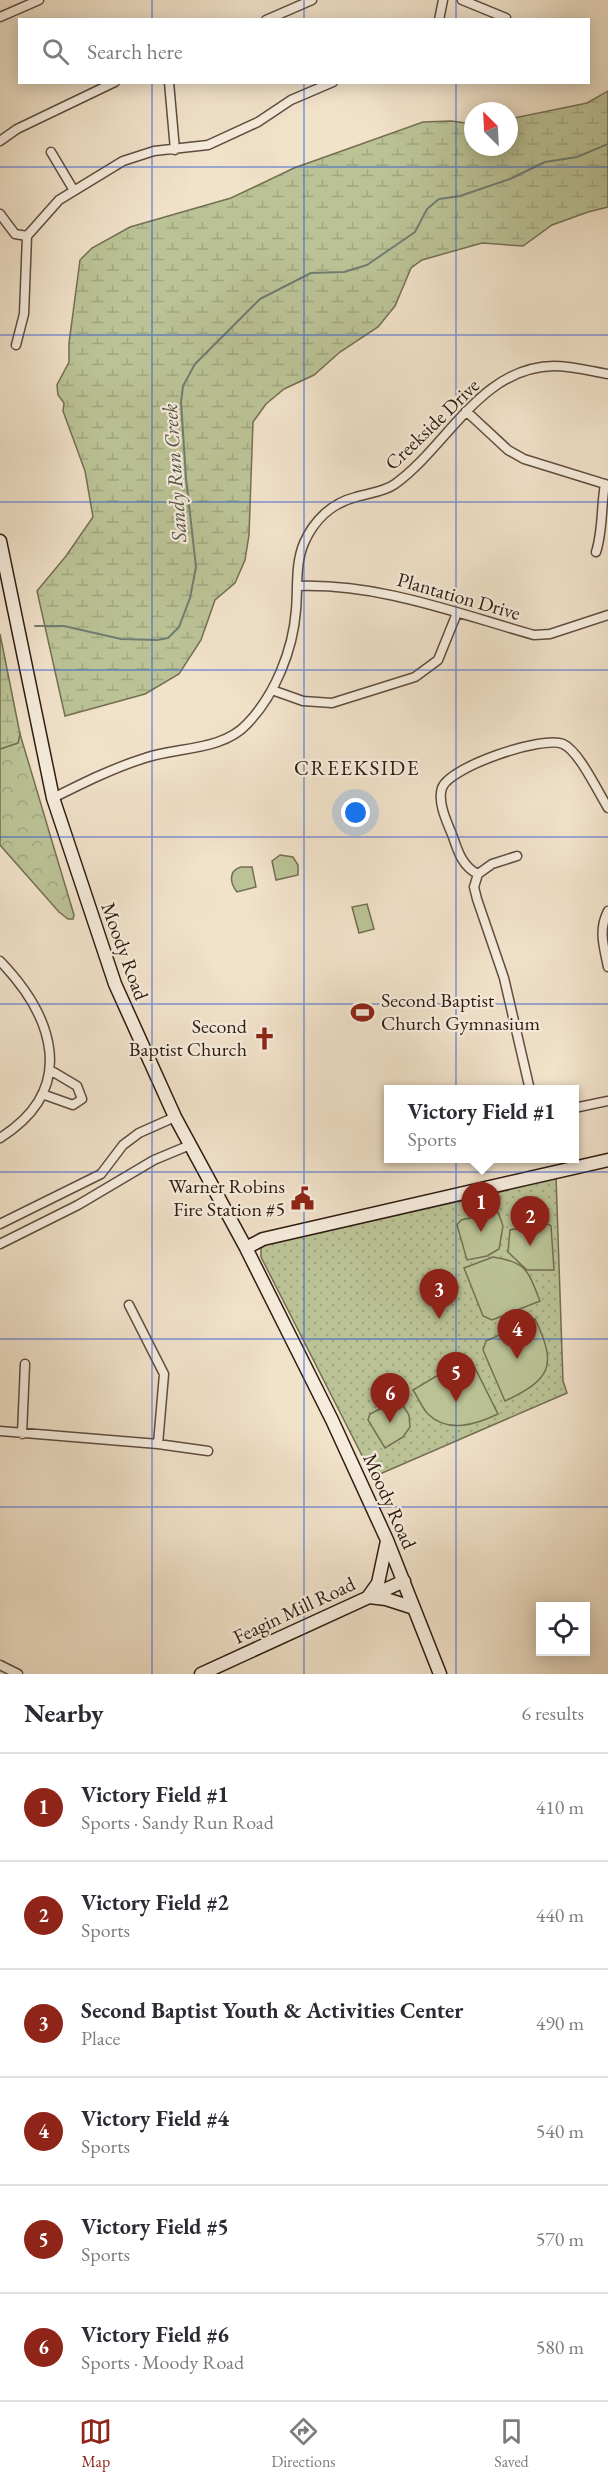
<!DOCTYPE html>
<meta charset="utf-8">
<style>
:root{--surface:#fff;--page:#f7f7f7;--text:#2b2b33;--muted:#7c7c81;--line:#e1e1e2;--accent:#8f2418}
body{margin:0;font-family:"EB Garamond",serif;background:var(--page);color:var(--text)}
.controls{position:absolute;right:18px;bottom:18px;display:grid;overflow:hidden;border-radius:0px;box-shadow:0 3px 15px #0003}
.controls button{width:54px;height:54px;display:grid;place-items:center;padding:0;border:0;border-bottom:2px solid var(--line);background:var(--surface);color:var(--text);font:30px sans-serif}
.compass{position:absolute;left:464px;top:102px;width:54px;height:54px;border-radius:50%;background:var(--surface);box-shadow:0 3px 15px #0003;rotate:336deg}
.you{position:absolute;left:356px;top:813px;width:21px;height:21px;margin:-15px;border:4px solid #fff;border-radius:50%;background:#1a73e8;box-shadow:0 0 0 9px #1a73e833}
.badge{display:grid;place-items:center;width:39px;height:39px;border-radius:50%;background:var(--accent);color:#fff;font-size:20px;font-weight:700}
.pin{position:absolute;translate:-50% -50px;filter:drop-shadow(0 2px 3px #0008)}
.pin::after{content:'';position:absolute;top:32px;width:21px;height:18px;background:inherit;clip-path:polygon(0 0,100% 0,50% 100%)}
.popup{position:absolute;left:384px;top:1085px;width:195px;height:78px;box-sizing:border-box;display:grid;place-content:center;border-radius:0px;background:var(--surface);filter:drop-shadow(0 2px 4px #0005);font-size:20px;white-space:nowrap;color:var(--muted)}
.popup b{font-size:22px;color:var(--text)}
.popup::after{content:'';position:absolute;left:50%;top:100%;margin-left:-12px;border:12px solid transparent;border-top-color:var(--surface)}
.list{margin:0;padding:0;list-style:none}
h2{display:flex;justify-content:space-between;align-items:center;height:78px;margin:0;padding:0 24px;font-size:26px}
h2 small{font-size:20px;font-weight:400;color:var(--muted)}
.list li{display:grid;grid-template-columns:39px 1fr auto;gap:18px;align-items:center;box-sizing:border-box;height:108px;padding:0 24px;border-top:2px solid var(--line)}
.list b{display:block;font-size:22px;white-space:nowrap}
.list p{margin:0;font-size:20px;white-space:nowrap;color:var(--muted)}
.list em{font-size:20px;font-style:normal;color:var(--muted)}
.icon{flex:none;width:33px;height:33px;fill:none;stroke:currentColor;stroke-width:2;stroke-linecap:round;stroke-linejoin:round}
.map{position:relative;flex:none;width:608px;height:1674px;overflow:hidden}
.search{position:absolute;background:var(--surface);box-shadow:0 3px 15px #0003;left:18px;right:18px;top:18px;height:66px;display:flex;align-items:center;gap:15px;box-sizing:border-box;padding:0 21px;border-radius:0px;color:var(--muted);font-size:22px}
.sheet{height:726px;background:var(--surface)}
nav{display:flex;justify-content:space-around;align-items:center;box-sizing:border-box;height:84px;border-top:2px solid var(--line);background:var(--surface);font-size:16px;color:var(--muted)}
nav a{display:grid;justify-items:center;gap:3px}
nav .on{color:var(--accent)}
.map>svg:first-child{display:block}
</style>
<div class="map">
<svg width="608" height="1674" viewBox="0 0 608 1674">
<defs>
<pattern id="grass-dots" width="8" height="8" patternUnits="userSpaceOnUse" patternTransform="scale(1.5)"><rect width="8" height="8" fill="#bbc396"/><path d="M2 2h.1M6 6h.1" fill="none" stroke="#a1a780" stroke-width="1.8" stroke-linecap="round"/></pattern>
<pattern id="forest-crowns" width="20" height="18" patternUnits="userSpaceOnUse" patternTransform="scale(1.5)"><rect width="20" height="18" fill="#bbc396"/><path d="M2 6a3 3 0 1 1 6 0M12 15a3 3 0 1 1 6 0" fill="none" stroke="#a1a780"/></pattern>
<pattern id="wetland-marsh" width="20" height="14" patternUnits="userSpaceOnUse" patternTransform="scale(1.5)"><rect width="20" height="14" fill="#bbc396"/><path d="M1 5h8M5 5V1M11 12h8M15 12V8" fill="none" stroke="#a1a780"/></pattern>
</defs>
<rect width="100%" height="100%" fill="#f1e2ca"/>
<filter id="stains"><feTurbulence type="fractalNoise" baseFrequency=".00333" numOctaves="4"/><feColorMatrix values="0 0 0 0 .2 0 0 0 0 .09 0 0 0 0 .02 0 0 0 .5 -.17"/></filter>
<radialGradient id="worn" r=".72"><stop offset=".6" stop-color="#630" stop-opacity="0"/><stop offset="1" stop-color="#630" stop-opacity=".3"/></radialGradient>
<path fill="url(#grass-dots)" stroke="#746f53" stroke-width="1.5" d="M556,1177L563,1381L567,1393L373,1477L261,1257V1247L267,1242Z"/>
<path fill="url(#forest-crowns)" stroke="#746f53" stroke-width="1.5" d="M20,734L74,915L73,919H68L59,912L0,845V749L18,743Z"/>
<path fill="url(#wetland-marsh)" stroke="#746f53" stroke-width="1.5" d="M608,91V207L588,212L552,225L523,246L482,243L422,260L411,268L395,306L378,327L340,352L314,375L284,389L266,404L253,422L249,535L245,560L235,583L215,600L201,640L179,674L145,694L65,716L37,591L66,556L93,517L85,471L63,411L64,403L58,395L57,385L69,362V343L80,260L92,248L130,227L231,198L294,168L423,122L451,121L473,124V147H509V119L587,103Z
M0,634L20,734L18,743L0,749Z"/>
<path fill="#bbc396" stroke="#746f53" stroke-width="1.5" d="M280,855L293,857L298,865V875L276,880L272,861Z
M241,867H252L256,887L237,892C230,883 228,871 241,867Z
M367,904L374,929L359,933L352,907Z
M498,1212L503,1226L499,1249L487,1256L467,1260L457,1225L461,1220Z
M546,1223L551,1226L554,1270H527L508,1252L510,1230Z
M493,1257C527,1262 528,1271 540,1301L492,1320L483,1316L464,1268Z
M535,1319C557,1365 552,1379 505,1401L483,1350L486,1341Z
M465,1359L472,1362L498,1414C477,1424 448,1434 428,1414C422,1408 418,1397 413,1390Z
M399,1399L409,1415L410,1427L403,1437L385,1448L368,1420L370,1414Z"/>
<g fill="none" stroke-linecap="round" stroke-linejoin="round">
<path stroke="#6f7d72" stroke-width="2" d="M35,626H64L121,639L157,640L168,638L179,627L190,598L196,567L186,478L181,402L183,386L195,364L260,299L311,273L344,272L367,265L415,232L427,209L439,199L460,196L510,179L545,162L577,157L608,144"/>
<defs>
<path id="street" d="M462,0L506,18
M0,17L39,0
M266,20L312,0
M439,20L443,0
M169,82L175,150
M0,141L17,129L115,82
M51,152L73,189
M0,214L15,234L27,236
M16,345L24,314L27,236L59,200L123,161L154,151L208,145L258,122L291,100L333,82
M466,411L508,450L524,459L608,485
M596,552C603,531 601,506 605,484
M297,586C379,583 456,613 534,635L550,634L608,615
M272,690L303,701L332,703L415,677L438,660L457,613
M53,798C83,783 113,768 145,758C177,747 222,751 247,724C275,695 293,650 296,610C298,588 295,564 304,543C314,520 332,503 356,497C369,493 384,492 395,484C448,446 480,367 554,366C572,366 590,371 608,374
M478,874C463,867 458,852 453,837C448,824 437,803 442,788C449,767 543,735 563,744C579,751 598,792 608,808
M478,874L474,887L477,899L504,978L530,1090
M478,874L492,864L517,856
M608,911C598,930 604,947 608,967
M0,961C54,1017 78,1089 0,1138
M42,1094L73,1105L82,1099L77,1086L50,1070
M574,1108L608,1101
M0,1224L101,1174L123,1145L139,1133L175,1117
M0,1244L78,1205L154,1160L190,1145
M129,1305L164,1374L158,1444
M0,1431L158,1444L208,1451
M22,1434L25,1364
M0,1665L18,1674"/>
<path id="secondary" d="M0,541L53,798L115,984L175,1117L246,1248L332,1420L387,1540L440,1674
M246,1248L263,1239L608,1160
M368,1597L378,1583L387,1541
M369,1597L386,1599L414,1608
M201,1674L404,1581"/>
</defs>
<use href="#street" stroke="#5f4d3e" stroke-width="11"/>
<use href="#secondary" stroke="#2e1b10" stroke-width="15"/>
<use href="#street" stroke="#f6ecdd" stroke-width="8"/>
<use href="#secondary" stroke="#f6ecdd" stroke-width="12"/>
</g>
<path fill="none" stroke="#1d4ed8" stroke-width="1.5" stroke-opacity="0.55" d="M152,0V20M304,0V20M456,0V20M152,82V1674M304,82V1674M456,82V1674M0,167H608M0,335H608M0,502H608M0,670H608M0,837H608M0,1004H608M0,1172H608M0,1339H608M0,1507H608"/>
<defs>
<symbol id="stadium-bare" viewBox="-9 -9 18 18"><path d="M0-5a6.5 5 0 1 0 0 10a6.5 5 0 1 0 0-10ZM-3.5-1.8h7v3.6h-7Z" fill="#8f2418" stroke="#f6ecdd" stroke-width="2.5" paint-order="stroke"/></symbol>
<symbol id="church-bare" viewBox="-9 -9 18 18"><path d="M-1.2-6h2.4v3.5h3.3v2.4h-3.3V6h-2.4V-.1h-3.3v-2.4h3.3Z" fill="#8f2418" stroke="#f6ecdd" stroke-width="2.5" paint-order="stroke"/></symbol>
<symbol id="civic-bare" viewBox="-9 -9 18 18"><path d="M-.6-6.5H3V-4.5H.6V-3L4-1V1h2V6H-6V1h2V-1L-.6-3ZM-1.2 2.5V6h2.4V2.5Z" fill="#8f2418" stroke="#f6ecdd" stroke-width="2.5" paint-order="stroke"/></symbol>
</defs>
<g fill-rule="evenodd">
<use href="#stadium-bare" x="346" y="996" width="33" height="33"/>
<use href="#church-bare" x="248" y="1022" width="33" height="33"/>
<use href="#civic-bare" x="286" y="1182" width="33" height="33"/>
</g>
<g text-anchor="middle" dominant-baseline="central" stroke-width="4.5" stroke-linejoin="round" paint-order="stroke">
<g font-size="20" fill="#2e1b10" stroke="#f6ecdd">
<text transform="translate(432 424) rotate(-44)">Creekside Drive</text>
<text transform="translate(459 596) rotate(16)">Plantation Drive</text>
<text transform="translate(125 951) rotate(70)">Moody Road</text>
<text transform="translate(390 1501) rotate(66)">Moody Road</text>
<text transform="translate(294 1610) rotate(-25)">Feagin Mill Road</text>
</g>
<g font-size="20" fill="#2e1b10" stroke="#f6ecdd" text-anchor="end">
<text x="381" y="1000" text-anchor="start">Second Baptist<tspan x="381" dy="23">Church Gymnasium</tspan></text>
<text x="247" y="1026">Second<tspan x="247" dy="23">Baptist Church</tspan></text>
<text x="285" y="1186">Warner Robins<tspan x="285" dy="23">Fire Station #5</tspan></text>
</g>
<g font-size="21" font-style="italic" fill="#545449" stroke="#f6ecdd">
<text transform="translate(174 473) rotate(-94)">Sandy Run Creek</text>
</g>
<g font-size="21" letter-spacing="1.5" fill="#2e1b10" stroke="#f6ecdd">
<text x="357" y="767">CREEKSIDE</text>
</g>
</g>
<rect width="100%" height="100%" filter="url(#stains)"/>
<rect width="100%" height="100%" fill="url(#worn)"/>
</svg>
<div class="controls">
<button><svg class="icon" aria-label="locate" viewBox="0 0 24 24"><circle cx="12" cy="12" r="6"/><path d="M12 2v4M12 18v4M2 12h4M18 12h4"/></svg></button>
</div>
<svg class="compass" viewBox="-18 -18 36 36"><path d="M0-13l5 13h-10z" fill="#e53935"/><path d="M0 13l5-13h-10z" fill="#7c7c81"/></svg>
<div class="you"></div>
<div class="pin badge" style="left:481px;top:1232px">1</div>
<div class="popup"><b>Victory Field #1</b>Sports</div>
<div class="pin badge" style="left:530px;top:1246px">2</div>
<div class="pin badge" style="left:439px;top:1319px">3</div>
<div class="pin badge" style="left:517px;top:1359px">4</div>
<div class="pin badge" style="left:456px;top:1402px">5</div>
<div class="pin badge" style="left:390px;top:1423px">6</div>
<div class="search"><svg class="icon" aria-label="search" viewBox="0 0 24 24"><circle cx="10" cy="10" r="6"/><path d="M15 15l6 6"/></svg>Search here</div>
</div>
<section class="sheet">
<h2>Nearby<small>6 results</small></h2>
<ul class="list">
<li><span class="badge">1</span><div><b>Victory Field #1</b><p>Sports · Sandy Run Road</p></div><em>410 m</em></li>
<li><span class="badge">2</span><div><b>Victory Field #2</b><p>Sports</p></div><em>440 m</em></li>
<li><span class="badge">3</span><div><b>Second Baptist Youth &amp; Activities Center</b><p>Place</p></div><em>490 m</em></li>
<li><span class="badge">4</span><div><b>Victory Field #4</b><p>Sports</p></div><em>540 m</em></li>
<li><span class="badge">5</span><div><b>Victory Field #5</b><p>Sports</p></div><em>570 m</em></li>
<li><span class="badge">6</span><div><b>Victory Field #6</b><p>Sports · Moody Road</p></div><em>580 m</em></li>
</ul>
</section>
<nav>
<a class="on"><svg class="icon" aria-label="map" viewBox="0 0 24 24"><path d="M3 6l6-2 6 2 6-2v14l-6 2-6-2-6 2zM9 4v14M15 6v14"/></svg>Map</a>
<a><svg class="icon" aria-label="directions" viewBox="0 0 24 24"><path d="M12 3l9 9-9 9-9-9zM9 14v-3h6M13 9l2 2-2 2"/></svg>Directions</a>
<a><svg class="icon" aria-label="saved" viewBox="0 0 24 24"><path d="M7 4h10v16l-5-4-5 4z"/></svg>Saved</a>
</nav>
